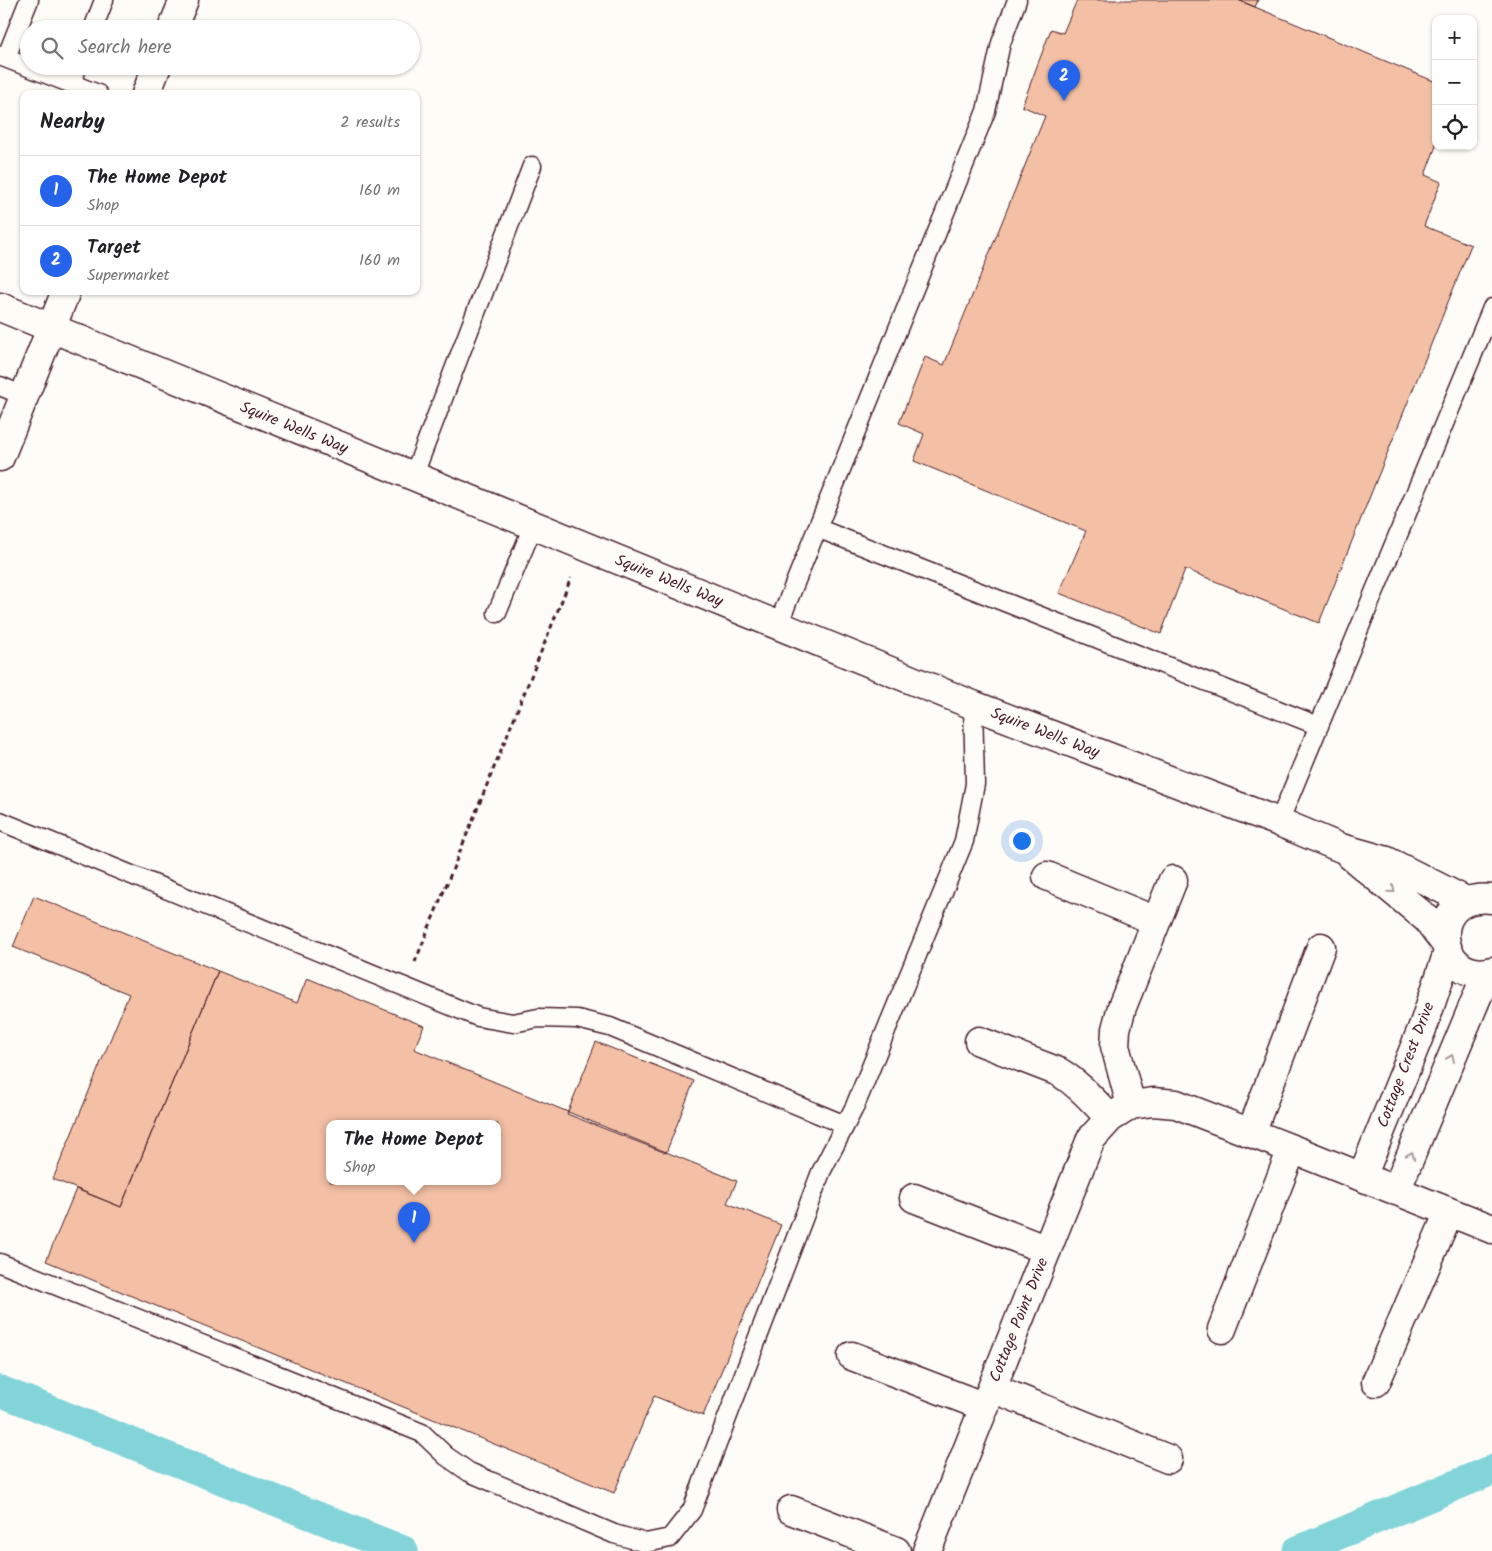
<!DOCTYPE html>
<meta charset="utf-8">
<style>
:root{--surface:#fff;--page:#f6f6f6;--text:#202124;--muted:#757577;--line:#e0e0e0;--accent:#2563eb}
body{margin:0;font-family:Kalam,sans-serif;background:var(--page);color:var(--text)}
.controls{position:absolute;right:15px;top:15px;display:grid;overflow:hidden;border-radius:10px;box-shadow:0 1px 4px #0004}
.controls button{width:45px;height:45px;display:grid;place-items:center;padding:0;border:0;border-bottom:1px solid var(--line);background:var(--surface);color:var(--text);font:25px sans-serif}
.you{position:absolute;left:1021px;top:840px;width:18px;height:18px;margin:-12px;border:4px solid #fff;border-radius:50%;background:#1a73e8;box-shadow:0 0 0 8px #1a73e833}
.badge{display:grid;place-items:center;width:32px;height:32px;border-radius:50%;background:var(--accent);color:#fff;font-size:16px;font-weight:700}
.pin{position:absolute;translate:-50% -41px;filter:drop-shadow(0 1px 2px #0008)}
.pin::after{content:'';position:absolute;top:26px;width:18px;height:15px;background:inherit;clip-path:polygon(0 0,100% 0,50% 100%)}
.popup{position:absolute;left:326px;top:1120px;width:175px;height:65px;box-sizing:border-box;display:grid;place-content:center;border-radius:10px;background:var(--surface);filter:drop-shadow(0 1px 4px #0005);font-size:16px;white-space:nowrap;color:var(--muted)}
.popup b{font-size:19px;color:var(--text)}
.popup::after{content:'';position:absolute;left:50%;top:100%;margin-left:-10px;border:10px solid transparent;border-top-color:var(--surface)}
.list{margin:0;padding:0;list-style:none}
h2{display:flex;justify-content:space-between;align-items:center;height:65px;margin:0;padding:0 20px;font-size:21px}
h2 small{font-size:16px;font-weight:400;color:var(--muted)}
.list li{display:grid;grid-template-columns:32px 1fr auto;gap:15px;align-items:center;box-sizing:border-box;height:70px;padding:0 20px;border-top:1px solid var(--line)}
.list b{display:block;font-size:19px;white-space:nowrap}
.list p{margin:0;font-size:16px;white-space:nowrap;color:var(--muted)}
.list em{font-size:16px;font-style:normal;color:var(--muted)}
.icon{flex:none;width:28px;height:28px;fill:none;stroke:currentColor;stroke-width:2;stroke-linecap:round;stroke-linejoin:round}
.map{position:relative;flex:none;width:1492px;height:1551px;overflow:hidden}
.search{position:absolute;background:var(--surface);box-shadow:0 1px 4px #0004;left:20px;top:20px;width:400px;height:55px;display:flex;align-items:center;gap:12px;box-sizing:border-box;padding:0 18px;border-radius:28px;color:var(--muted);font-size:19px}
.panel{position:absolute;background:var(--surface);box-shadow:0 1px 4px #0004;left:20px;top:90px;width:400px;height:205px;border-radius:10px}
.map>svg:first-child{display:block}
</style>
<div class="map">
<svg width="1492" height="1551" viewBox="0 0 1492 1551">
<rect width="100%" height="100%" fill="#fdfcf7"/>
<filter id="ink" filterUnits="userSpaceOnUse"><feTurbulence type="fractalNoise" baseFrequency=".02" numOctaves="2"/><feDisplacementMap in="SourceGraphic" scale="10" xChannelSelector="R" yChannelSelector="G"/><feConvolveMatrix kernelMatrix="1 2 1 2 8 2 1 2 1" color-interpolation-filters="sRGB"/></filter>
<g filter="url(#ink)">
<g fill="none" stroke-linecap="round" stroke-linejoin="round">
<path stroke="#83d4d9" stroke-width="31" d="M0,1391L403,1551
M1298,1551L1492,1470"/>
</g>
<path fill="#f4c0a5" stroke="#4a1f2b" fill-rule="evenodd" d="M1077,0H1238L1436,82V146L1425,175L1441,182L1424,226L1471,245L1319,623L1185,569L1161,634L1059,593L1086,531L914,461L924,434L899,423L925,357L944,365L1045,116L1022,106L1051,29L1063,33Z
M1238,0H1258L1255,7Z
M34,896L218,971L121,1207L53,1179L129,994L13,947Z
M218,971L297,1003L307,978L424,1026L414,1049L737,1181L727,1203L781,1225L703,1416L654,1396L614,1493L46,1261L76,1189L121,1207ZM330,1124H498V1182H330Z
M596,1042L694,1081L666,1153L567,1114Z"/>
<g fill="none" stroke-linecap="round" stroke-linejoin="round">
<defs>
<path id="lane" d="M93,29L104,0
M0,56L98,94
M6,58L29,0
M71,84L78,66
M0,386L24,396
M413,477L532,166
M817,528L1319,726
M497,613L533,526
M778,625L986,111L1001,43L1017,0
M0,821L478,1017L513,1023L538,1018L577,1019L610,1027L845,1125
M1279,822L1492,308
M0,1263L422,1433L446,1456L469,1472L614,1534L646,1543L670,1538L692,1510L821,1172L855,1106L964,841L975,784L973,705"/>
<path id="street" d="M172,29L184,0
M146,94L157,66
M0,457L66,291
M1047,876L1156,921
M979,1041L1059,1072C1079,1084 1093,1101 1110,1118
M1131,1105L1115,1046L1116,1029L1122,1007L1173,880
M1251,1133L1321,947
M1362,1177L1424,1024L1448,952
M1396,1191L1487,973
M914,1198L1047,1250
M1222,1329L1292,1149
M852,1356L985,1407
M1376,1382L1449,1212
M992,1388L1168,1459
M791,1510L896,1551
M927,1551L1091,1139L1110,1118L1131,1105L1153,1102L1176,1104L1292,1149L1492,1229"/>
<path id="secondary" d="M0,307L973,705L1279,822L1341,848L1387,861L1466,901
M1350,855L1427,919L1445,943
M1492,899C1422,892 1437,986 1492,971"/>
</defs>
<use href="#lane" stroke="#4a1f2b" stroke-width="21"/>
<use href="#street" stroke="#4a1f2b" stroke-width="31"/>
<use href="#secondary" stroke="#4a1f2b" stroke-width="31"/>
<path stroke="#4a1f2b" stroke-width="3" stroke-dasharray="5 4" stroke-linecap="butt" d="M415,962L571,578"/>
<use href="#lane" stroke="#fdfcf7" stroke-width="18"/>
<use href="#street" stroke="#fdfcf7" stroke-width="28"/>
<use href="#secondary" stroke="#fdfcf7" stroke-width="28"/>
</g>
<defs><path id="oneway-chevron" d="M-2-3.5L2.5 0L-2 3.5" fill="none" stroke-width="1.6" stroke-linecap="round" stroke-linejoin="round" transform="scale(1.25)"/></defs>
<g stroke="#ac999b">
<use href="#oneway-chevron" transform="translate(1392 890) rotate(40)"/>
<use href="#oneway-chevron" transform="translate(1451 1058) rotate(-68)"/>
<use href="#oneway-chevron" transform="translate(1411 1155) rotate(-68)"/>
</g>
</g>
<g text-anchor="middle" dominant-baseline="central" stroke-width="4" stroke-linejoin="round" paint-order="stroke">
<g font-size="16" fill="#4a1f2b" stroke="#fdfcf7">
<text transform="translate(294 428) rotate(22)">Squire Wells Way</text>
<text transform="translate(669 581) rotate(22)">Squire Wells Way</text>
<text transform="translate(1045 733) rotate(21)">Squire Wells Way</text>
<text transform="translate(1406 1065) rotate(-69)">Cottage Crest Drive</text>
<text transform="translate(1019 1320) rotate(-68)">Cottage Point Drive</text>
</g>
</g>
</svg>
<div class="controls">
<button>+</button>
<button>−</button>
<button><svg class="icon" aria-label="locate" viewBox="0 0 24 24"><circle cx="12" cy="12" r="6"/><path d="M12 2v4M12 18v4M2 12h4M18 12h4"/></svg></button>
</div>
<div class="you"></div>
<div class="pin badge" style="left:414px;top:1243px">1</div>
<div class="popup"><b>The Home Depot</b>Shop</div>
<div class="pin badge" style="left:1064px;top:101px">2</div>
<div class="search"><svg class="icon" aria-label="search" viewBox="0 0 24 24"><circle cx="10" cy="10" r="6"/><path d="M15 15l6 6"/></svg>Search here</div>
<section class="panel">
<h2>Nearby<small>2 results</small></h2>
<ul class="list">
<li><span class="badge">1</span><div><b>The Home Depot</b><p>Shop</p></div><em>160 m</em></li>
<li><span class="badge">2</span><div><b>Target</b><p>Supermarket</p></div><em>160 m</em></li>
</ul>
</section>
</div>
